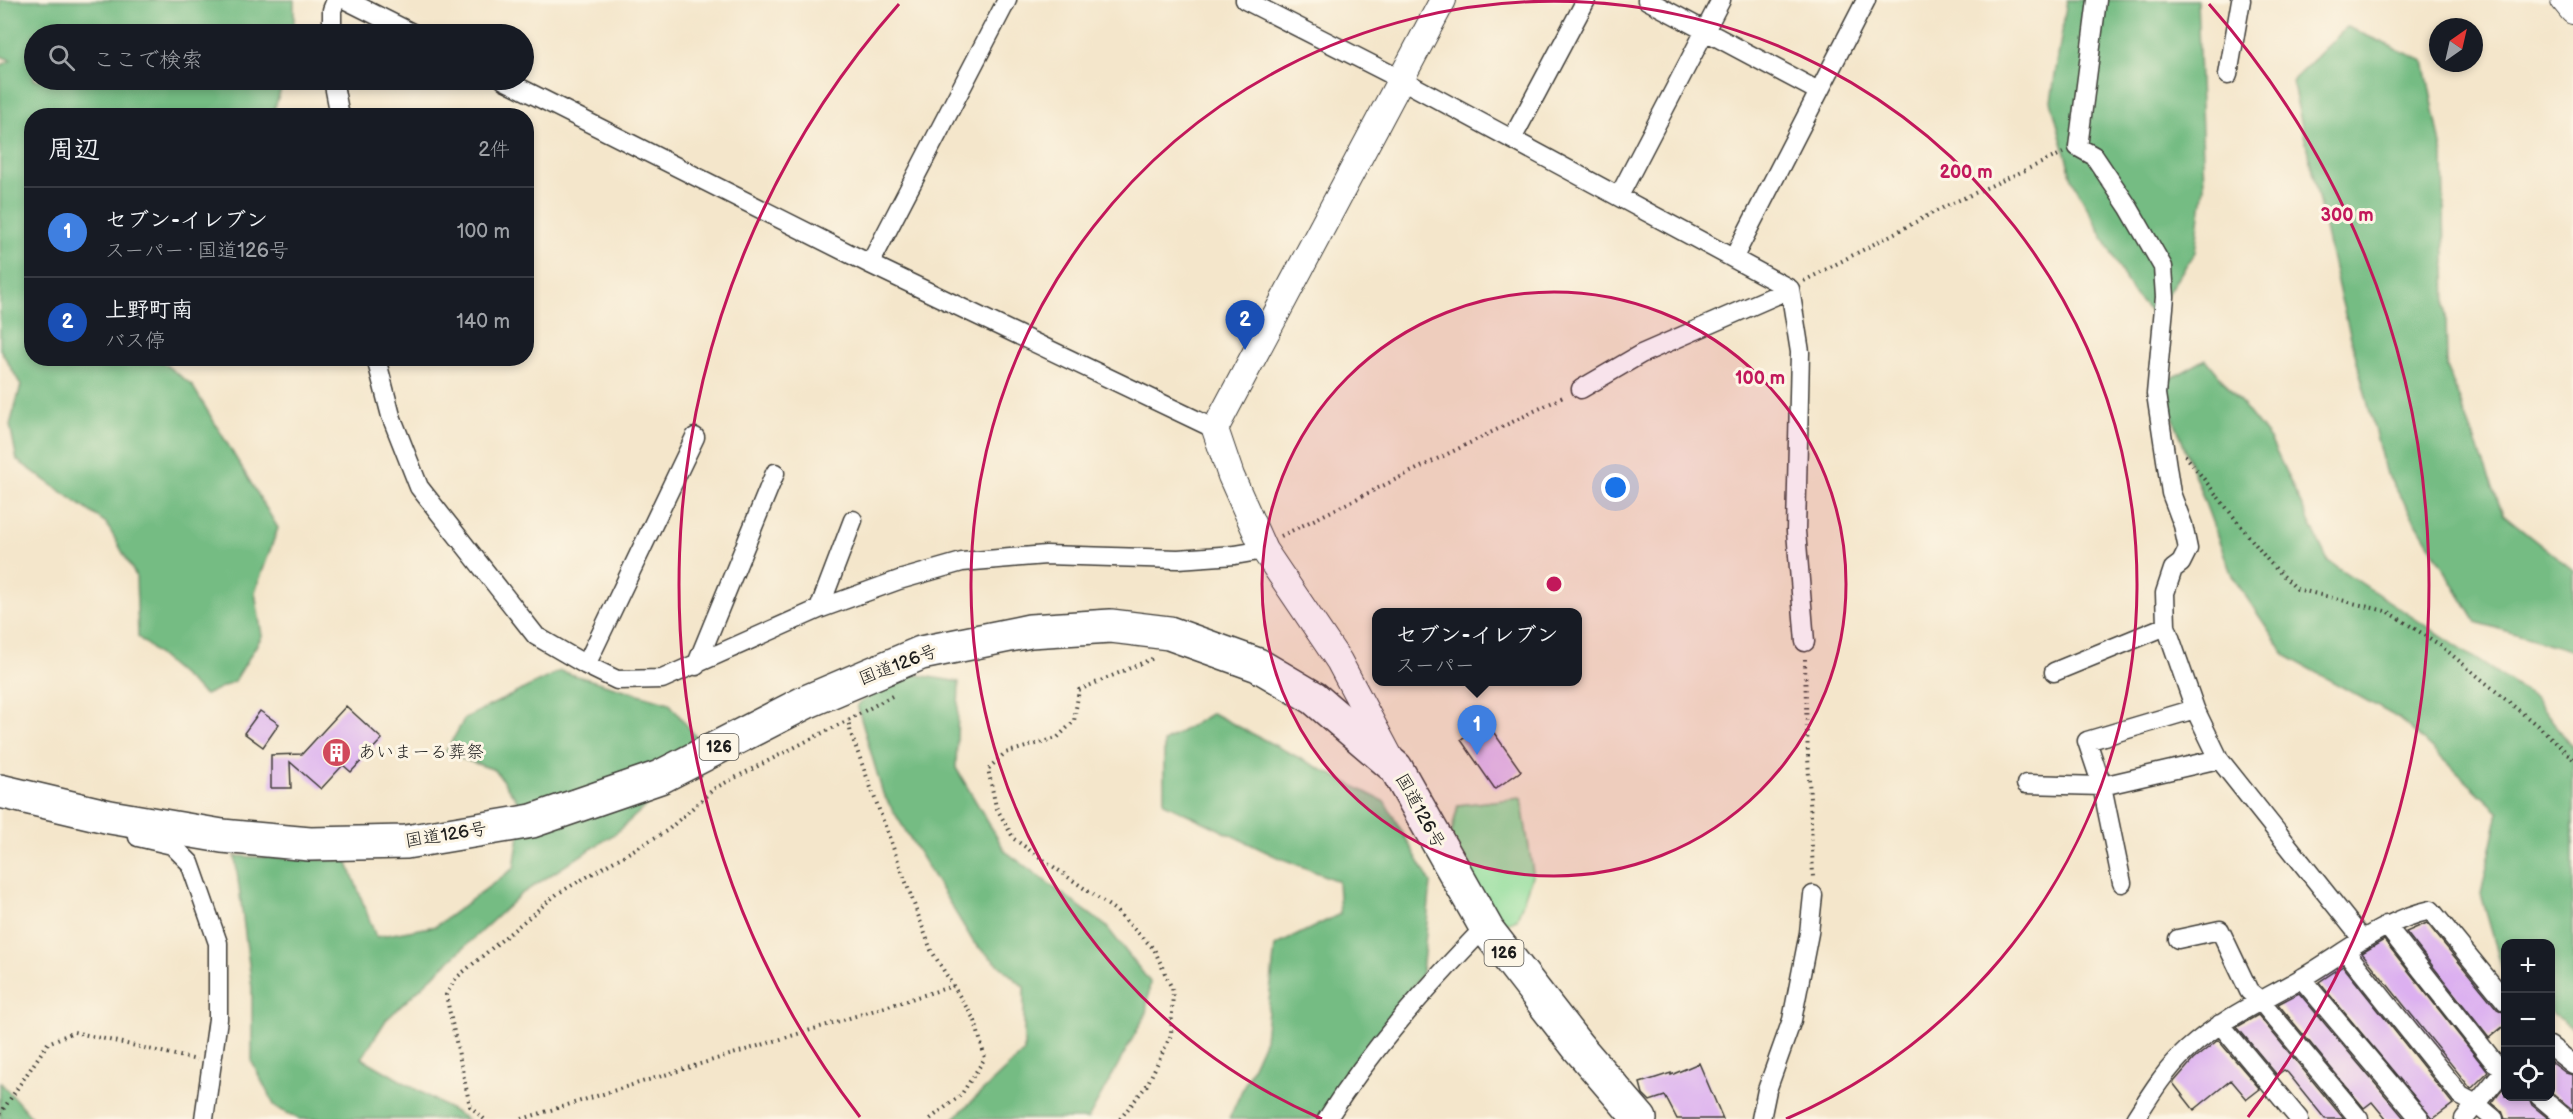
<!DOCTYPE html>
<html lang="ja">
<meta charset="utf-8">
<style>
:root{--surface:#171b24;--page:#20242c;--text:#f1f3f6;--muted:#9ea1a6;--line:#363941;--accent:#d1495b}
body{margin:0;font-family:"Balsamiq Sans","Klee One",sans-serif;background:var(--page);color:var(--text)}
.controls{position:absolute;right:18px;bottom:18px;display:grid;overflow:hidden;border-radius:12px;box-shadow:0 3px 9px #0003}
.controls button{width:54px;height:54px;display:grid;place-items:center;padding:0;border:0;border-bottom:2px solid var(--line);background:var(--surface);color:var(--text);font:30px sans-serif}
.compass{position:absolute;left:2429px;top:18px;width:54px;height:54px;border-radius:50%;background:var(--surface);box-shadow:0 3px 9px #0003;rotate:34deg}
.you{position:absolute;left:1616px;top:488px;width:21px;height:21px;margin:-15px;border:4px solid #fff;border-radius:50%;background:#1a73e8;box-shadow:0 0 0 9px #1a73e833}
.badge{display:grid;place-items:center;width:39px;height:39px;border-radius:50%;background:var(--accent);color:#fff;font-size:20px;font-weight:700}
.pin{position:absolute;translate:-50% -50px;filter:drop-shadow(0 2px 3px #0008)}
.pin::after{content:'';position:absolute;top:32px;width:21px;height:18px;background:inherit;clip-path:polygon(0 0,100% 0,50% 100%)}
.popup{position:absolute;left:1372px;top:608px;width:210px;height:78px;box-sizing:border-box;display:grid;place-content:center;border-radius:12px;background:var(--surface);filter:drop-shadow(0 2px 4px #0005);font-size:20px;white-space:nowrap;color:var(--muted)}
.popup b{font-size:22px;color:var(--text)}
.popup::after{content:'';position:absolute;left:50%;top:100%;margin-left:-12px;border:12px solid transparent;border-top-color:var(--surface)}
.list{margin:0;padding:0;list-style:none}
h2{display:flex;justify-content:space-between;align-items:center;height:78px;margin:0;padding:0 24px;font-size:26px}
h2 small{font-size:20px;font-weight:400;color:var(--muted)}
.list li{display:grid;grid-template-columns:39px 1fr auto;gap:18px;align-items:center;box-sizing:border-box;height:90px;padding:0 24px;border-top:2px solid var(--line)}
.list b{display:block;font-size:22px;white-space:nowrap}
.list p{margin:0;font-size:20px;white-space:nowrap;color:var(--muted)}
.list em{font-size:20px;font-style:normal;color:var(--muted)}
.icon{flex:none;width:33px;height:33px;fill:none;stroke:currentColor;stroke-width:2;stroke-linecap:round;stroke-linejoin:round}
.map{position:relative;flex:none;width:2573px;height:1119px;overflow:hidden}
.search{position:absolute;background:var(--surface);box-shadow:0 3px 9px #0003;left:24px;top:24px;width:510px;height:66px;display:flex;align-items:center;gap:15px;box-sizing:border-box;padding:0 21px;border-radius:33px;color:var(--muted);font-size:22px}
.panel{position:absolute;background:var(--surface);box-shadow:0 3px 9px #0003;left:24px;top:108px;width:510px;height:258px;border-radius:24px}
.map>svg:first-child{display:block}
</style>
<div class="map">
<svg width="2573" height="1119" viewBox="0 0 2573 1119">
<rect width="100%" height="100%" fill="#fcf5e5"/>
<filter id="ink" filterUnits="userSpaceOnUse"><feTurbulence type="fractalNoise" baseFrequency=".0167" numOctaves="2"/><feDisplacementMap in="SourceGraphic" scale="12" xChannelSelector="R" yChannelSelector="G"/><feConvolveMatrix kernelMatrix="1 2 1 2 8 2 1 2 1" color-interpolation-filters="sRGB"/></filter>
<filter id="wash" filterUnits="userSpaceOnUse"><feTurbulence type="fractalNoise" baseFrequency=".008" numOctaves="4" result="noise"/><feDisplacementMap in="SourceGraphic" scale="24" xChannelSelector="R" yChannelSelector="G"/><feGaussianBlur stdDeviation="1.35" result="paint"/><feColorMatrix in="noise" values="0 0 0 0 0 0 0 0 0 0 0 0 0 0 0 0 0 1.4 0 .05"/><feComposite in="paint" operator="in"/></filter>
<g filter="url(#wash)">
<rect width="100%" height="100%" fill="#f4e6cb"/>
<path fill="#91dd9b" stroke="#567c5c" stroke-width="1.5" d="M1521,798L1533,873L1517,919L1498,926L1450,839L1458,805Z"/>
<path fill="#74bc83" stroke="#486c50" stroke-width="1.5" d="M0,0H294V34H34V80H284L274,110L265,115L32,116V358L158,359L192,385L278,528L255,592L262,636L235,681L205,695L138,637L136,576L106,523L17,460L10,425L21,385L0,349V66L11,60L0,56Z
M2067,0H2197L2204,186L2195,252L2153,315L2132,292L2072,179L2051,101Z
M2347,27L2424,61L2443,155L2447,367L2503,514L2573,570V651L2476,622L2385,471L2340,295L2292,81Z
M2206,359L2270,439L2328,561L2536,699L2573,748V1029L2551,1012L2550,944H2506L2504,975L2481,894L2499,812L2400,719L2286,656L2232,576L2161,384Z
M560,671L669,703L707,751L616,833L521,894L386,1020L362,1058L467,1119H299L275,1107L252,1062V988L235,856L347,861L376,937L436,926L514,868L523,809L495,770L445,753L465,718Z
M900,672L959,682L956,768L1005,851L1106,926L1150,982L1146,1014L1088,1119H953L1024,1052V987L974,943L883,794L857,705Z
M1212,713L1385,802L1431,883L1422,973L1356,1073L1336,1119H1229L1265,1039L1275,946L1340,914L1338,881L1273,855L1164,803V742Z
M0,1082L33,1119H0Z"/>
<g id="blocks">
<path fill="#dcb0f0" d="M346,706L382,739L351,772L343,765L321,789L290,762L291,788H271V755L302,754Z
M260,711L279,724L263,747L244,733Z
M1487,723L1521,771L1495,789L1461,740Z
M2427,923L2497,1009L2505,1013V1025L2489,1038L2406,932Z
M2384,940L2488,1072L2471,1089L2362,953Z
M2343,966L2453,1104L2433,1119L2319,982Z
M2299,993L2405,1119H2386L2372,1102L2364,1108L2278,1004Z
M2258,1015L2344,1119H2325L2288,1073L2284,1070L2277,1075L2237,1027Z
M2218,1040L2260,1089L2247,1099L2231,1080L2194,1110L2173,1083L2193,1060Z
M2550,1061L2566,1073L2573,1075V1110L2550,1091Z
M1699,1063L1723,1119H1677L1665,1096L1650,1101L1643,1094L1640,1083L1671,1073V1075Z
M2505,1086V1096H2528L2532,1105L2549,1119H2505L2502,1111L2492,1103Z"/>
</g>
</g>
<g filter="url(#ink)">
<use href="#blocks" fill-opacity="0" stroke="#3c3a36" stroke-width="1.5"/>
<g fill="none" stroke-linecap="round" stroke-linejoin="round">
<defs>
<path id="street" d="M346,0L414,34
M1245,0L1402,80L1790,289
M1647,0L1818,91
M2097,0L2078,147L2094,156L2129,208L2163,267L2165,297L2156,394L2171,493L2183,525L2188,549L2181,563L2173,569L2165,593L2166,626L2195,709L2219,759L2363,940
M332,34V10L336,0
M2228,75L2241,0
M333,80L340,116
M504,80L870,264L1215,429
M1512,139L1586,0
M1619,196L1721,0
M1734,257L1866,0
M870,264L1007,0
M1790,289L1800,352L1796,531L1805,642
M376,358L391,416L419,487L536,636L586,665L617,680L662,679L819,609L899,580L962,562L1046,555L1178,559L1235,555L1264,550
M1581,389L1641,354L1790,289
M819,609L853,520
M586,665L695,437
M696,666L775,473
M2054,672L2166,626
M2026,784L2102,786L2219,759
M138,837L172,845L190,863L218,943V1019L204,1119
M2122,883L2102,786L2087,741L2195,709
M2386,925L2494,1062L2506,1069
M2178,939L2220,930L2249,991L2260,1000L2359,1119
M2346,952L2461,1096L2476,1104L2494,1119
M2301,978L2420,1119
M2220,1024L2299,1119
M2550,1046L2573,1064
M2539,1096L2566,1119
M1327,1119C1372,1048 1427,987 1485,927
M1761,1119L1767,1090L1792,1020L1809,933L1813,895
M2135,1119C2150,1095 2166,1069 2187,1050C2222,1018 2266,999 2307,975C2347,951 2384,920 2431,910L2506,1002
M2464,1119L2506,1068"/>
<path id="secondary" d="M2564,0L2573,11
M1390,757L1339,661L1264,550L1231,476L1215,429L1443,0"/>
<path id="highway" d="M0,791L110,817L222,836L310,844L406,842L532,821L660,777L806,702L921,653L1030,631L1111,626L1169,633L1258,665L1314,698L1396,768L1488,931L1578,1047L1640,1119"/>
</defs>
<use href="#street" stroke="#3c3a36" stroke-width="21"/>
<use href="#secondary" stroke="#3c3a36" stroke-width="28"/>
<use href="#highway" stroke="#3c3a36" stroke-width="36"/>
<path stroke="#3c3a36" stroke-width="4" stroke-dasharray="1.5 4.5" stroke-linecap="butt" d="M1804,281L1944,207L2063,153
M2185,455L2270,563L2297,589L2389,612L2440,645L2545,732L2573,759
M1281,536L1565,396
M1805,659C1806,733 1811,806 1813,879
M892,696L848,720L851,734L931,950L975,1021L985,1058L961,1095L930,1119
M0,1114L48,1043L74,1032L197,1060
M484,1119L470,1106L446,995L456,978L557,894L668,830L715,788L848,720
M522,1119L953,986
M1120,1119L1147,1085L1171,1035L1173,991L1154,949L1115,910L1014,839L996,807L988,769L1005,753L1057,738L1074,721L1079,690L1156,657"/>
<use href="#street" stroke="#fff" stroke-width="18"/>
<use href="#secondary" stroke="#fff" stroke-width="26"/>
<use href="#highway" stroke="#fff" stroke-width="33"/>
</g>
</g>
<circle cx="1554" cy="584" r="292" fill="#c2185b" fill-opacity=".12"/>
<g fill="none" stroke="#c2185b" stroke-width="3">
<circle cx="1554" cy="584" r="292"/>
<path d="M1322 1119A583 583 0 1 1 1786 1119"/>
<path d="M860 1117A875 875 0 0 1 899 4M2209 4A875 875 0 0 1 2248 1117"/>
</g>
<defs>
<symbol id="building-disc" viewBox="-11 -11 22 22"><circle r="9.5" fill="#d1495b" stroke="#fcf5e5"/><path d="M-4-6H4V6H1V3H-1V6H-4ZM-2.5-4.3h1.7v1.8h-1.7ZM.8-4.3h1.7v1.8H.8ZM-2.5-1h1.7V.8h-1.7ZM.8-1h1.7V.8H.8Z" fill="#fff"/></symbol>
</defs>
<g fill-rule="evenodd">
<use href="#building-disc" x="320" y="736" width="33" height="33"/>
</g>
<g text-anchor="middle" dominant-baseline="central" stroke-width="6" stroke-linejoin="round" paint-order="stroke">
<g fill="#fcf5e5" stroke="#5f5d58" stroke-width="1.5">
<rect x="699.5" y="734" width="39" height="26" rx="4.5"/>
<rect x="1484.5" y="940" width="39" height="26" rx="4.5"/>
</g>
<g font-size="16" font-weight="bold" fill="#1c1c1c">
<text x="719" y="747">126</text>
<text x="1504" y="953">126</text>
</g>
<g font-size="18" fill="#1c1c1c" stroke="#fcf5e5">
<text transform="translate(898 665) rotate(-21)">国道126号</text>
<text transform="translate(1420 811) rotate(61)">国道126号</text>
<text transform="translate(446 835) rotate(-9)">国道126号</text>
</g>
<g font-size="18" fill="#1c1c1c" stroke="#fcf5e5" text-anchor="start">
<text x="358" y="752">あいまーる葬祭</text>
</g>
</g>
<circle cx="1554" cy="584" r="9" fill="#c2185b" stroke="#fcf5e5" stroke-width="3"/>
<g font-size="18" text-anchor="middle" font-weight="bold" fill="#c2185b" stroke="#fcf5e5" stroke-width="6" stroke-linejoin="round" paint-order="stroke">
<text x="1966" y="178">200 m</text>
<text x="2347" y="221">300 m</text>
<text x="1760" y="384">100 m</text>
</g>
</svg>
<div class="controls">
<button>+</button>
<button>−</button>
<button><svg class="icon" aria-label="locate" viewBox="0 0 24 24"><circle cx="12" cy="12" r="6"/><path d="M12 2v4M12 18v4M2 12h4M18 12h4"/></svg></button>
</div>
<svg class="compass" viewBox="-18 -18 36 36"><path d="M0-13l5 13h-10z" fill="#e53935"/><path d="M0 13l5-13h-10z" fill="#9ea1a6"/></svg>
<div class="you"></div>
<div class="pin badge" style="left:1477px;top:755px;background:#3f7fe0">1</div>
<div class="popup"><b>セブン-イレブン</b>スーパー</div>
<div class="pin badge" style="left:1245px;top:350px;background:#1a4fb4">2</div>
<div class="search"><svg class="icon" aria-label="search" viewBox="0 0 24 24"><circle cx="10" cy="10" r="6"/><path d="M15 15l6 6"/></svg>ここで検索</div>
<section class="panel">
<h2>周辺<small>2件</small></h2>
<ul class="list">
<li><span class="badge" style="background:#3f7fe0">1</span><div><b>セブン-イレブン</b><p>スーパー · 国道126号</p></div><em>100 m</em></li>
<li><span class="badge" style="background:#1a4fb4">2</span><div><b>上野町南</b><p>バス停</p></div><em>140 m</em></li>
</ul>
</section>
</div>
